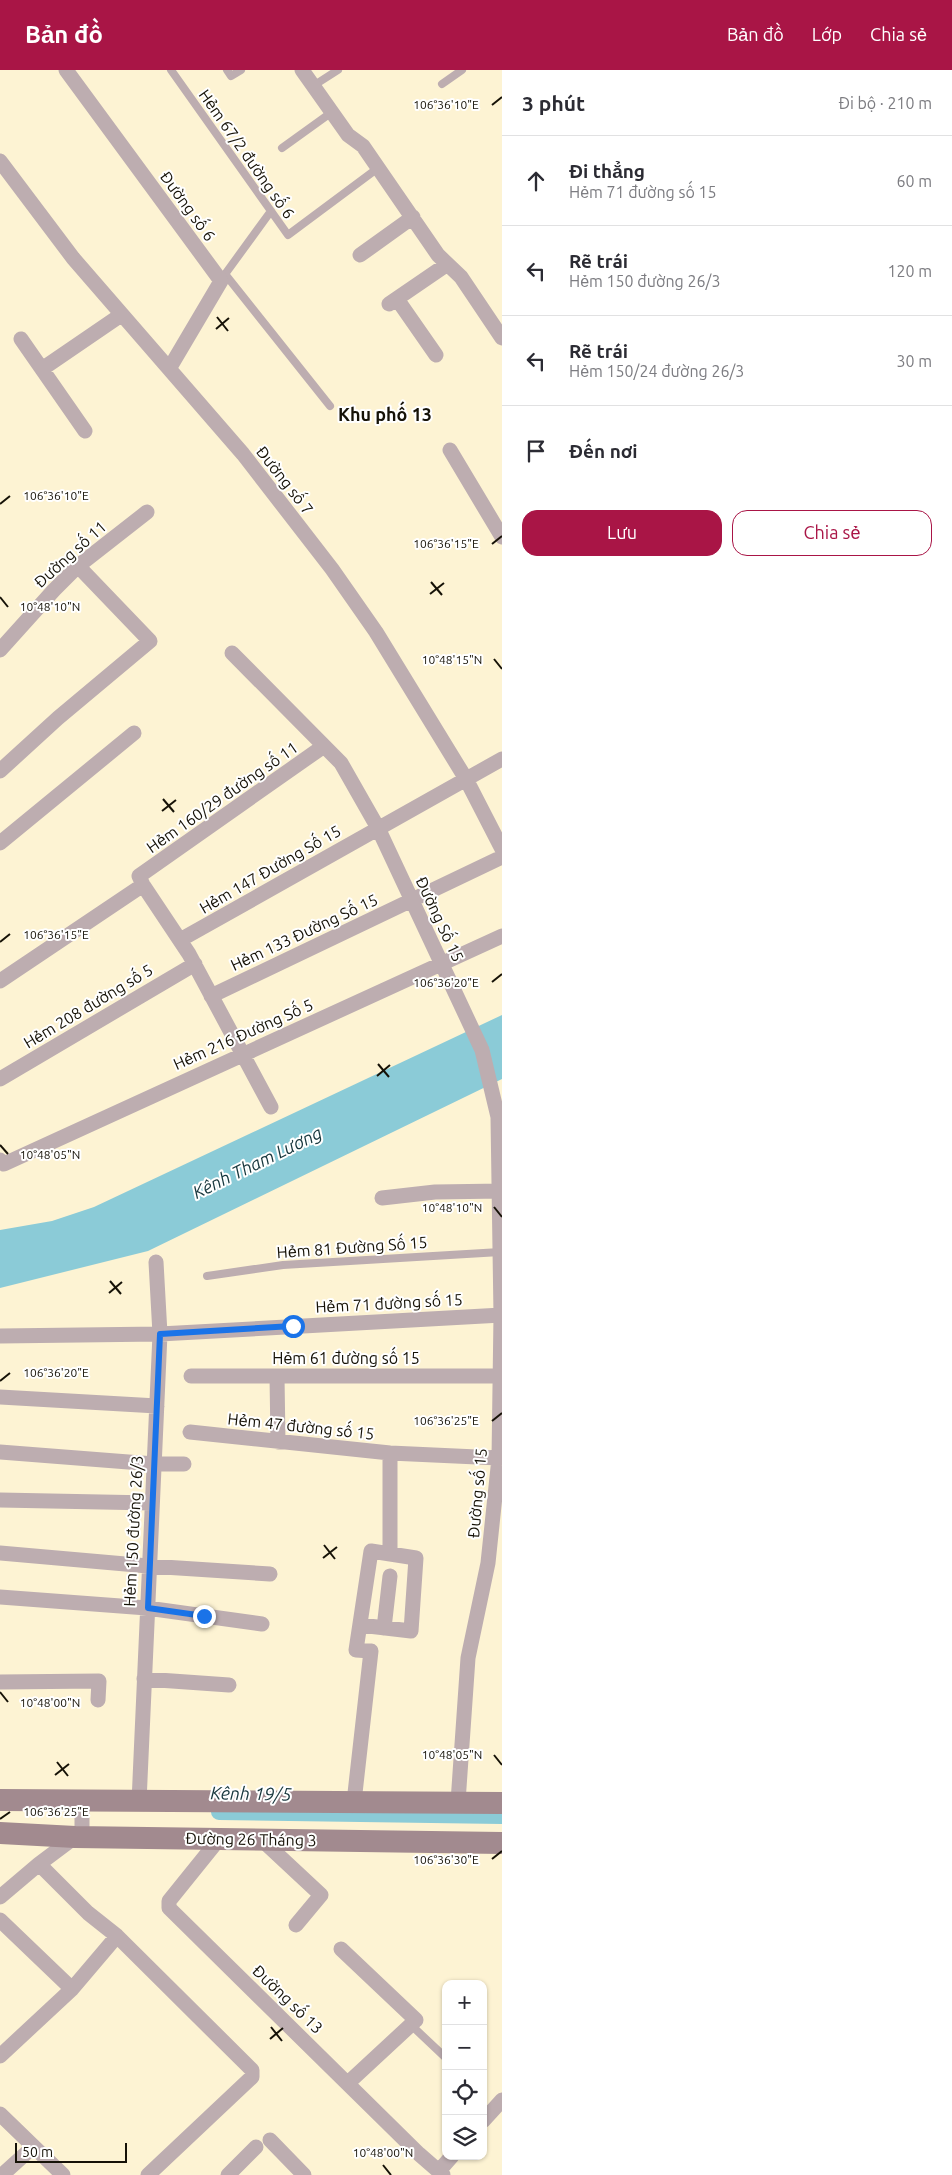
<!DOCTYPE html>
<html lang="vi">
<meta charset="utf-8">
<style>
:root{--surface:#fff;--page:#f2f2f3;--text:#2b2b33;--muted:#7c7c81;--line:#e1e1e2;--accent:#a91546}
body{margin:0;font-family:Ubuntu,sans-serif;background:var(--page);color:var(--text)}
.controls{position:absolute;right:15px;bottom:15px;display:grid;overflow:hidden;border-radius:10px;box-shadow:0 1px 4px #0004}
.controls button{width:45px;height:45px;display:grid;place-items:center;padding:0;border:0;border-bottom:1px solid var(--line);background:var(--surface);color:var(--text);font:25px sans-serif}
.scale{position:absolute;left:15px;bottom:12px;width:112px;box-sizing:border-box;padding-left:5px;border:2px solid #161207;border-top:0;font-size:14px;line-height:18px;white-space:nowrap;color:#161207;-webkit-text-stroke:4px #fff;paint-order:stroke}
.stop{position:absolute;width:15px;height:15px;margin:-11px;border:4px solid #1a73e8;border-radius:50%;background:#fff}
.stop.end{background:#1a73e8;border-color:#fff;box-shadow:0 1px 5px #0008}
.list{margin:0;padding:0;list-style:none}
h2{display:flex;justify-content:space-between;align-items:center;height:65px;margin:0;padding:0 20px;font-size:21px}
h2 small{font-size:16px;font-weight:400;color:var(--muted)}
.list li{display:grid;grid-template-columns:32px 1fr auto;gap:15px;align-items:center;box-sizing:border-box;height:90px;padding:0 20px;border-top:1px solid var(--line)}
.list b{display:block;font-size:19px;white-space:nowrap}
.list p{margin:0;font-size:16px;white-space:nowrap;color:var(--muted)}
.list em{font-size:16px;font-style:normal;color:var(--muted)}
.actions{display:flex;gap:10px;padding:15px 20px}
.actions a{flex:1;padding:11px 0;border:1px solid var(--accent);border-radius:15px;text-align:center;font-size:18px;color:var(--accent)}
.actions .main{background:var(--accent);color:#fff}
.icon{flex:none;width:28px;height:28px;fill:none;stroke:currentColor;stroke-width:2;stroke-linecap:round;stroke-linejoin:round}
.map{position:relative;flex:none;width:502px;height:2105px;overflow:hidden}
header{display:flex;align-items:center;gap:30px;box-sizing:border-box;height:70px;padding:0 25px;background:var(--accent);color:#fff}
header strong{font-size:24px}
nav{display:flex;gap:28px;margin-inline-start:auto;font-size:18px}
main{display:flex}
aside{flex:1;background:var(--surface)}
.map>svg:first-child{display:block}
</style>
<header>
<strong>Bản đồ</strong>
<nav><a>Bản đồ</a><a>Lớp</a><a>Chia sẻ</a></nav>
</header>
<main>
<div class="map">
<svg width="502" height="2105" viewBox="0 0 502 2105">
<rect width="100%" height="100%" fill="#fdf3d3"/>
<path fill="#8bcbd7" d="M502,945V1009L148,1181L0,1218V1160L52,1151L94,1137Z"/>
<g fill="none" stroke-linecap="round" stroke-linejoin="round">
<path stroke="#8bcbd7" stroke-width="16" d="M219,1742L502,1746"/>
<path stroke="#bdadb0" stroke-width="8" d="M171,0L288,165L378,98
M227,0L231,6L241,0
M442,14L462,0
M313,16L338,0
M282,78L332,42
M225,204L330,336
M223,207L271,141
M207,1206L283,1195L500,1182
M411,1955L446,1988"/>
<path stroke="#bdadb0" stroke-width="15" d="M66,0L221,211L169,299
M302,0L348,65L363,76L438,185L461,207L502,268
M0,91L73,188L243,384L332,499L376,562L466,709L502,779
M360,185L413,147
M397,229L436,285
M389,234L446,195
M21,269L85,361
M42,299L121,245
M450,380L502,467
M0,580L54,520L78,496L147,442
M232,583L341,693L378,758L482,980L498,1047L501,1245L499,1388L488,1493L468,1588L458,1732
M0,701L58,648L150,571L78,496
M0,773L134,663
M180,870L502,689
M0,911L143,815
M211,926L502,787
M0,1009L195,894
M271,1037L189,884L143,815L139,806L324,676
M0,1090L4,1094L502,866
M382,1128L435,1122L502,1121
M0,1266L160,1264L502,1245
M191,1306H502
M277,1306L278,1372
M0,1327L157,1336
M190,1362L390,1383L499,1388
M0,1382L154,1394H184
M0,1430L152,1433
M0,1483L148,1496L270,1504
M390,1484V1383
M0,1527L147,1538L262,1554
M384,1558L390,1506
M144,1609L229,1615
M0,1612L99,1611L98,1630
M139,1732L160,1264L156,1192
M354,1732L371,1581L356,1580L371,1481L416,1488L411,1561L360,1555
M219,1769L169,1831V1838L419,2084L443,2105
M262,1770L321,1825L296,1855
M39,1794L88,1843L117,1866L252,2000V2007L148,2105
M0,1827L39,1794L75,1767L82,1759V1731
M0,1850L72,1919
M341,1879L416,1950L348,2013
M0,1986L72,1919L117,1866
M0,2044L63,2105
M483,2051L502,2030
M270,2070L304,2105
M439,2101L452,2086
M2,2105L33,2077
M228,2105L256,2077"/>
<path stroke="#a28a8f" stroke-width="22" d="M0,1730L502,1733
M0,1763L75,1767L502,1773"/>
</g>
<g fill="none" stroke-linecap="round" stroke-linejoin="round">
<path stroke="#1a73e8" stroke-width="6" d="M204,1546L148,1538L160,1264L293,1256"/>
</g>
<path fill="none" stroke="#161207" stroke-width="2" d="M492,35L502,27M217,247L228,261M216,259L229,248M0,434L10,426M492,474L502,466M431,512L442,525M430,524L444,513M0,527L8,537M494,589L502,599M163,729L174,742M162,741L176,730M0,872L10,864M492,912L502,904M378,994L389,1007M377,1006L390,995M0,1075L8,1084M494,1137L502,1147M110,1211L121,1224M109,1223L122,1212M0,1311L10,1303M492,1351L502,1343M324,1475L335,1489M323,1488L337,1477M0,1622L8,1632M494,1685L502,1695M57,1692L68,1706M55,1705L69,1694M0,1749L10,1742M492,1789L502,1781M271,1957L282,1971M270,1969L283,1958M383,2095L391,2105"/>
<g text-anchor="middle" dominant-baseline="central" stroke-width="4" stroke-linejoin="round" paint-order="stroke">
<g font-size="16" fill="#161207" stroke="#fff">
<text transform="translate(247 84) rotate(55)">Hẻm 67/2 đường số 6</text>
<text transform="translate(188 136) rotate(54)">Đường số 6</text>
<text transform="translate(285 410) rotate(52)">Đường số 7</text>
<text transform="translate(70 484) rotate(-42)">Đường số 11</text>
<text transform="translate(222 727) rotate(-35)">Hẻm 160/29 đường số 11</text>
<text transform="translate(270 799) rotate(-30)">Hẻm 147 Đường Số 15</text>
<text transform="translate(440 849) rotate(65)">Đường Số 15</text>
<text transform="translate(304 862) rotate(-25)">Hẻm 133 Đường Số 15</text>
<text transform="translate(88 936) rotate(-31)">Hẻm 208 đường số 5</text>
<text transform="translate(243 964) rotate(-24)">Hẻm 216 Đường Số 5</text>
<text transform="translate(352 1177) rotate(-4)">Hẻm 81 Đường Số 15</text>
<text transform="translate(389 1233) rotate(-3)">Hẻm 71 đường số 15</text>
<text x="346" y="1288">Hẻm 61 đường số 15</text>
<text transform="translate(301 1356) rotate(6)">Hẻm 47 đường số 15</text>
<text transform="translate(477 1423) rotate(-85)">Đường số 15</text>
<text transform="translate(133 1461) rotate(-87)">Hẻm 150 đường 26/3</text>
<text transform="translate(251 1769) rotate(1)">Đường 26 Tháng 3</text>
<text transform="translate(288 1929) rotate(44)">Đường số 13</text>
</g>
<g font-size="18" font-weight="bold" fill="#161207" stroke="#fff">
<text x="385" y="344">Khu phố 13</text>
</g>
<g font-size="18" font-style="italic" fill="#16363c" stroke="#fff">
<text transform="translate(257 1092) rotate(-26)">Kênh Tham Lương</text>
<text transform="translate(251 1723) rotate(1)">Kênh 19/5</text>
</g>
</g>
<g font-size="12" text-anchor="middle" fill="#161207" stroke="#fff" stroke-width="4" stroke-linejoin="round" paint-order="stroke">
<text x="446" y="39">106°36'10"E</text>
<text x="56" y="430">106°36'10"E</text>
<text x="446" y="478">106°36'15"E</text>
<text x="50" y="541">10°48'10"N</text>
<text x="452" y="594">10°48'15"N</text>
<text x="56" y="869">106°36'15"E</text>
<text x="446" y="917">106°36'20"E</text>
<text x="50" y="1089">10°48'05"N</text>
<text x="452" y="1142">10°48'10"N</text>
<text x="56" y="1307">106°36'20"E</text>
<text x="446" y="1355">106°36'25"E</text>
<text x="50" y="1637">10°48'00"N</text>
<text x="452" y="1689">10°48'05"N</text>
<text x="56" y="1746">106°36'25"E</text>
<text x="446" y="1794">106°36'30"E</text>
<text x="383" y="2087">10°48'00"N</text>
</g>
</svg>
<div class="controls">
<button>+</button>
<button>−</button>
<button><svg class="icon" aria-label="locate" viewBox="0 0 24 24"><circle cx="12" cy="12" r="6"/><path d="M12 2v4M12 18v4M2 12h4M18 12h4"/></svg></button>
<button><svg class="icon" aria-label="layers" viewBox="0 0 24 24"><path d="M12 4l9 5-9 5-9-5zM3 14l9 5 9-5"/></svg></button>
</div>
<div class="scale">50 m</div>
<div class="stop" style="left:293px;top:1256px"></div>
<div class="stop end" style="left:204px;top:1546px"></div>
</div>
<aside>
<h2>3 phút<small>Đi bộ · 210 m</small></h2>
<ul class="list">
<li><svg class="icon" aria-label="ahead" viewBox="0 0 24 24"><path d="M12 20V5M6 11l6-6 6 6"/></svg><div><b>Đi thẳng</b><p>Hẻm 71 đường số 15</p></div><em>60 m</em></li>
<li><svg class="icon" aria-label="left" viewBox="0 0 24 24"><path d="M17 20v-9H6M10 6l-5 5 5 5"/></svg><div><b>Rẽ trái</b><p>Hẻm 150 đường 26/3</p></div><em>120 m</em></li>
<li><svg class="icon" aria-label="left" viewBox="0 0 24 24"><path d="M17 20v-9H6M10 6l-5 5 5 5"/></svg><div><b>Rẽ trái</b><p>Hẻm 150/24 đường 26/3</p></div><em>30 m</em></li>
<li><svg class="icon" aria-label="arrive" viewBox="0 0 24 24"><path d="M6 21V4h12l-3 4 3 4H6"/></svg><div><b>Đến nơi</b></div></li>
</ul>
<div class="actions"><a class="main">Lưu</a><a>Chia sẻ</a></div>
</aside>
</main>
